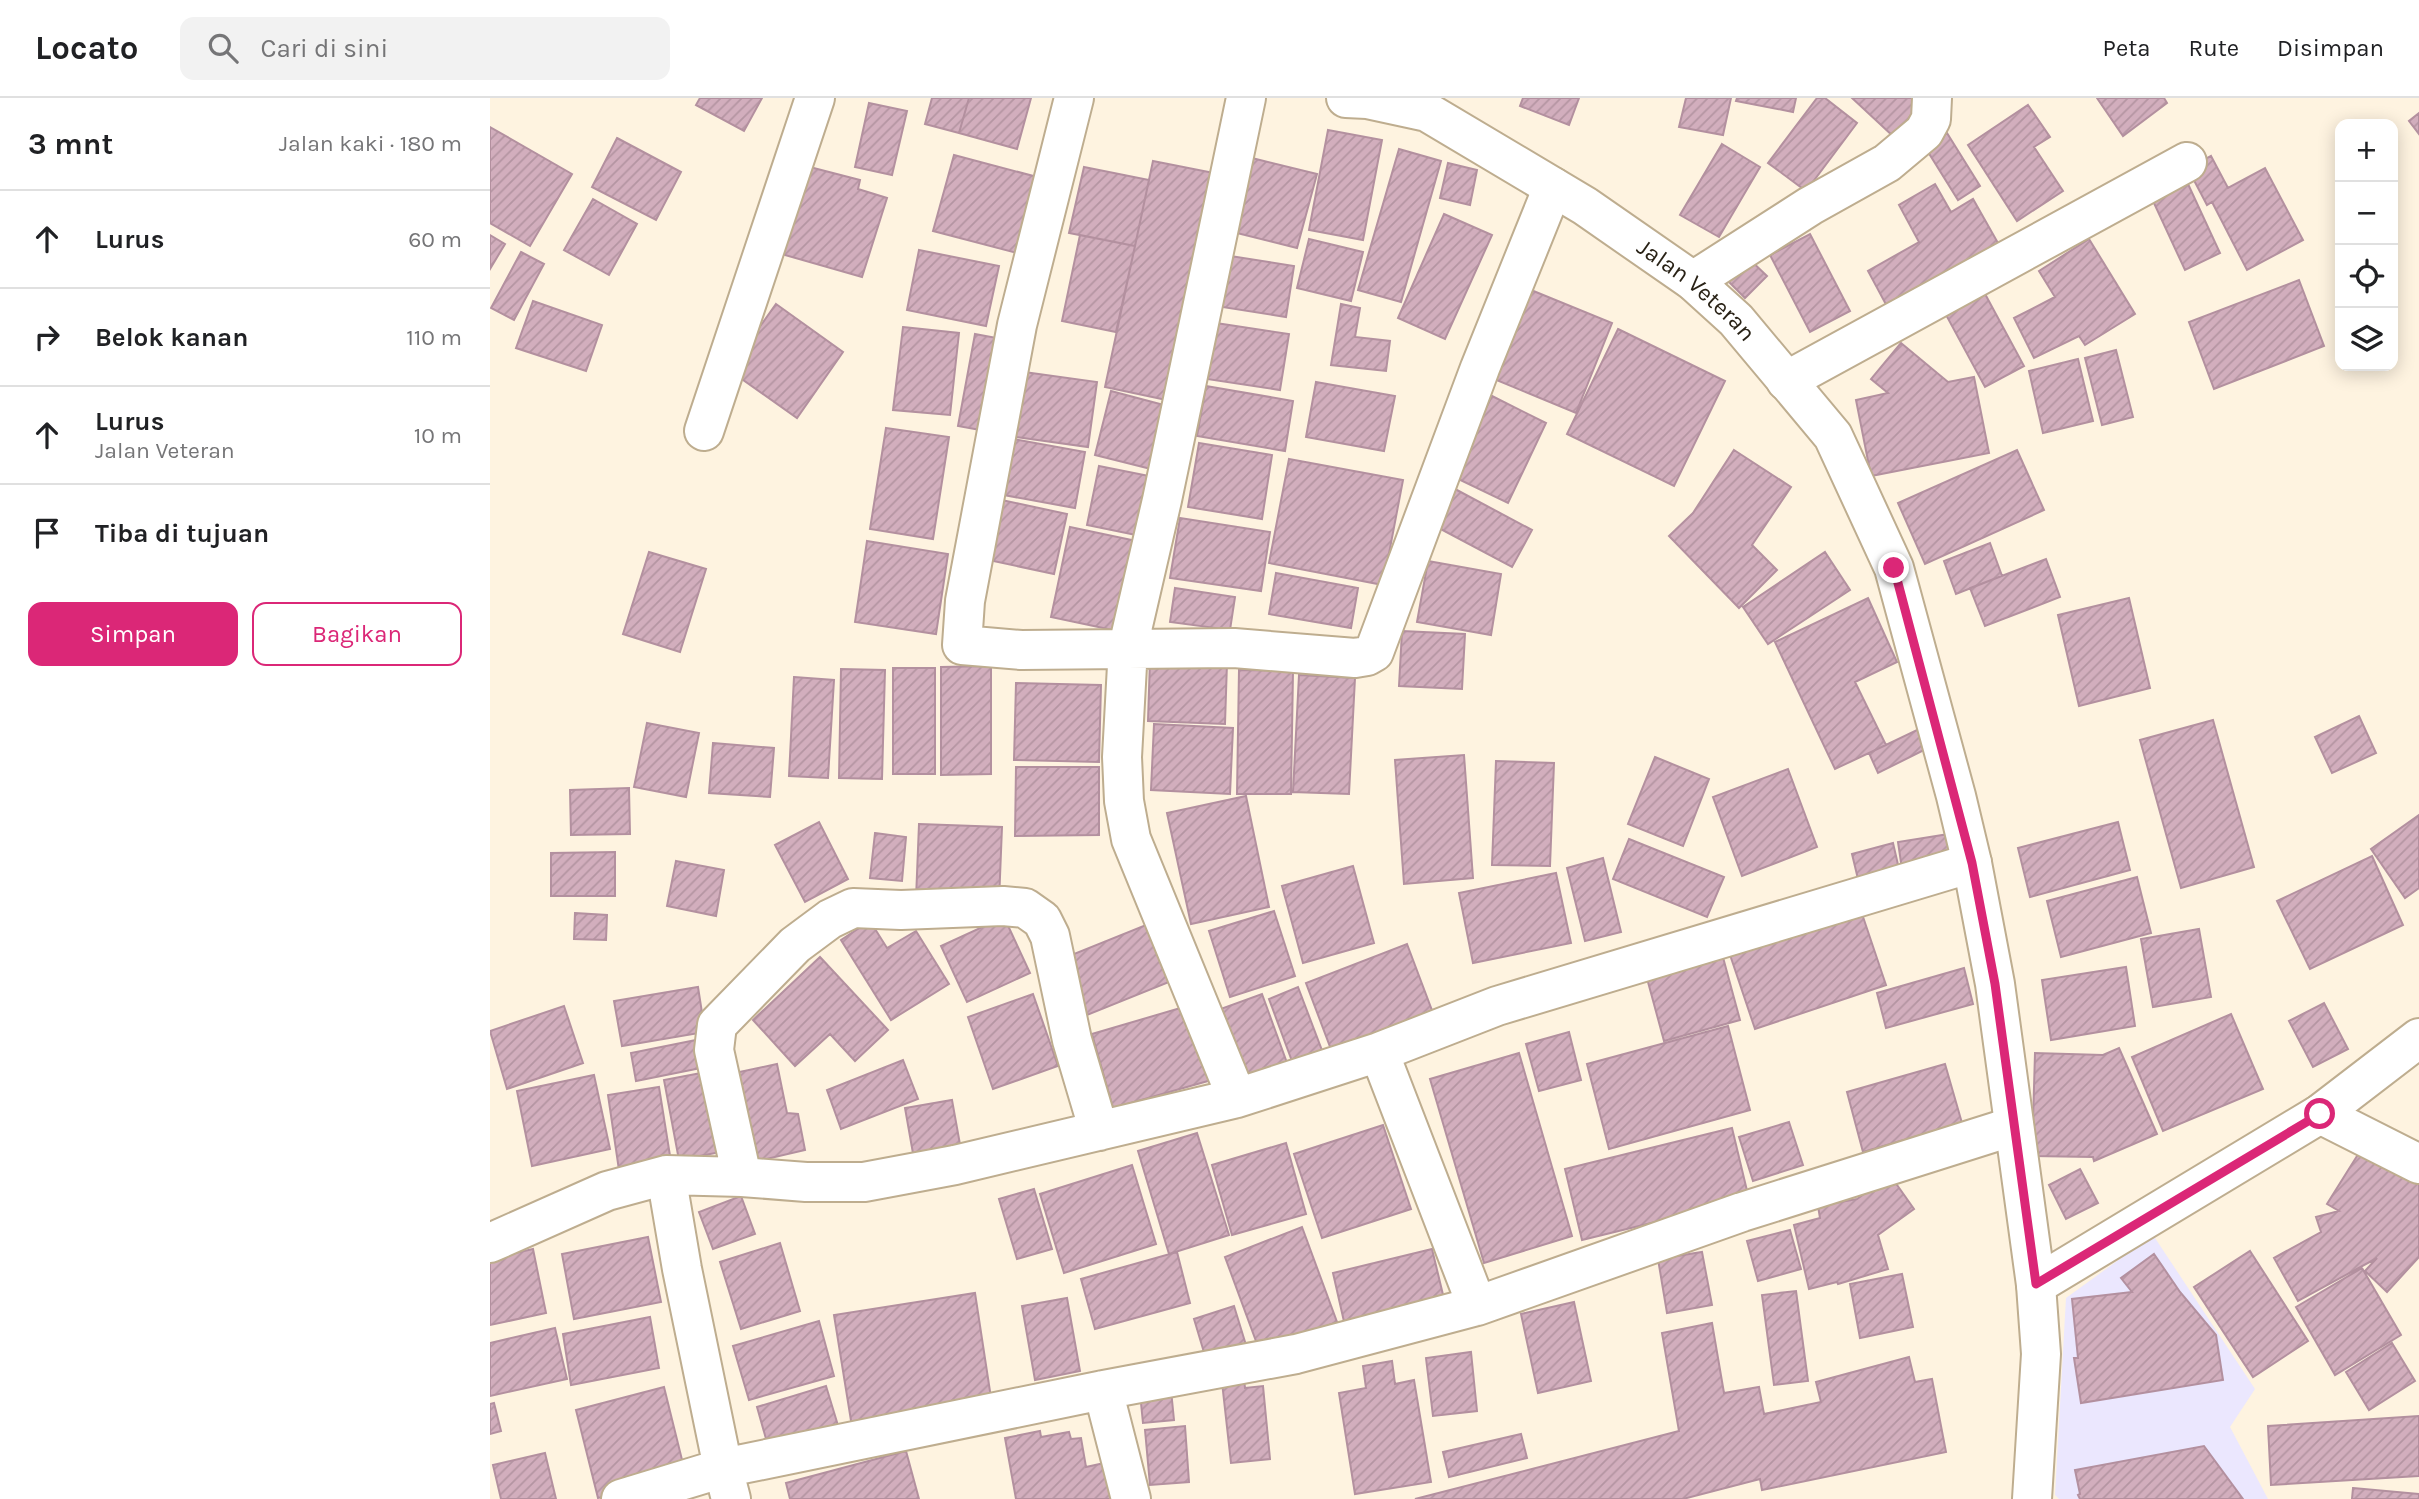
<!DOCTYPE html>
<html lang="id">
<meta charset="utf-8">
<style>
:root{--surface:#fff;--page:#f2f2f2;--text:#202124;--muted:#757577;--line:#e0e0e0;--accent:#db2777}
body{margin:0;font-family:Karla,sans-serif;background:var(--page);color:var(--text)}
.controls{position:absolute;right:21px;top:21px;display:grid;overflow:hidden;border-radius:14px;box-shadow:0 4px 18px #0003}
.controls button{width:63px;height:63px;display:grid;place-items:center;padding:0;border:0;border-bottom:2px solid var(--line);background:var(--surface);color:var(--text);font:35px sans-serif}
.stop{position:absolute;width:21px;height:21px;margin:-16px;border:5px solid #db2777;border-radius:50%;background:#fff}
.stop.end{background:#db2777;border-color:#fff;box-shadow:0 2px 7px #0008}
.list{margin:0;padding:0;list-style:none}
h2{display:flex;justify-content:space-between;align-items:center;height:91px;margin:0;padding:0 28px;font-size:30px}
h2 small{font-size:23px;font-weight:400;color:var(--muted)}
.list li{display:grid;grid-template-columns:46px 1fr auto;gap:21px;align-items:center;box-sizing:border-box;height:98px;padding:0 28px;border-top:2px solid var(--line)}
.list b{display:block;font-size:26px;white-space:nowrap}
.list p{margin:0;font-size:23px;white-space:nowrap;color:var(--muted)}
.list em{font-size:23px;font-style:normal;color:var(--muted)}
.actions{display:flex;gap:14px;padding:21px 28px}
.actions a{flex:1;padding:16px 0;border:2px solid var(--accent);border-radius:14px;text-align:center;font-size:24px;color:var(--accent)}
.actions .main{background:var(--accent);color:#fff}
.icon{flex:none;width:38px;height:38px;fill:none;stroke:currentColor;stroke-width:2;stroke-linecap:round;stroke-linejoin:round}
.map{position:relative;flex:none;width:1929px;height:1401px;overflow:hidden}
header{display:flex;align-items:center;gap:42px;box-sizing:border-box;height:98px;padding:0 35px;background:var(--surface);border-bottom:2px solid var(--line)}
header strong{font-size:33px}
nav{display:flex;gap:38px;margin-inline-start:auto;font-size:24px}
.search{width:490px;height:63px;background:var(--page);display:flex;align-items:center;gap:18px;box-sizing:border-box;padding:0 24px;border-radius:14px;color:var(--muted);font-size:26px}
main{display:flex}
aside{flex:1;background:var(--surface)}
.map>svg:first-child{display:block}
</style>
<header>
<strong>Locato</strong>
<div class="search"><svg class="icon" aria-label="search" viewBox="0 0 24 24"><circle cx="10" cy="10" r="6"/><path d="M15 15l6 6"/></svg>Cari di sini</div>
<nav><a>Peta</a><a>Rute</a><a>Disimpan</a></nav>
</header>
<main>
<aside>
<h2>3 mnt<small>Jalan kaki · 180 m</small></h2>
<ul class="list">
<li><svg class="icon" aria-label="ahead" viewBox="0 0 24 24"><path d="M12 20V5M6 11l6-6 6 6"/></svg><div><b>Lurus</b></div><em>60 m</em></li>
<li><svg class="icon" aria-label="right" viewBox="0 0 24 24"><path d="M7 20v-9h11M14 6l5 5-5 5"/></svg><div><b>Belok kanan</b></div><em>110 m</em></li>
<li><svg class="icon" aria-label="ahead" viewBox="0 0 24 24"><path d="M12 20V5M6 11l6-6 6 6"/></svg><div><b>Lurus</b><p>Jalan Veteran</p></div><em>10 m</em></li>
<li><svg class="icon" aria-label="arrive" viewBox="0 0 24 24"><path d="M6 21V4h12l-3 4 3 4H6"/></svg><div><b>Tiba di tujuan</b></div></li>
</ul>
<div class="actions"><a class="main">Simpan</a><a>Bagikan</a></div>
</aside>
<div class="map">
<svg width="1929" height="1401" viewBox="0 0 1929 1401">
<defs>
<pattern id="building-hatch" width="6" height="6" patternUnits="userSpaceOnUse" patternTransform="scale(1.75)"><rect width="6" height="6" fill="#d2aebd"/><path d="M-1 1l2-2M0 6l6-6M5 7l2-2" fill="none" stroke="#b495a2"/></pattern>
</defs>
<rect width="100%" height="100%" fill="#fef3e0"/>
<path fill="#ebe7fe" d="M1663,1137L1765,1291L1740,1329L1778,1401H1569L1565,1397L1576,1200Z"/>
<path fill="url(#building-hatch)" stroke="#b3909f" stroke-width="2" d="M210,0H272L254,33L206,7Z
M442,0H479L469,35L435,26Z
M479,0H541L527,51L469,35Z
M1033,0H1089L1079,27L1030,8Z
M1196,0H1241L1233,37L1189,29Z
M1247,0H1306L1303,14L1246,3Z
M1327,0H1335L1367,25L1316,93L1278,65Z
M1362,0H1428L1434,6L1404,39Z
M1607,0H1674L1677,5L1633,38Z
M379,5L417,13L402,77L365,69Z
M1538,7L1560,39L1544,49L1573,93L1527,123L1478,47Z
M1929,15V36L1919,23Z
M0,29L82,76L40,148L0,125Z
M838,32L892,42L873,142L819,132Z
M1457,35L1490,88L1468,102L1435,49Z
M127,40L191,74L166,122L102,89Z
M1232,46L1270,69L1229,139L1190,117Z
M909,51L951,63L911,204L868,192Z
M464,57L551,80L531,156L443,133Z
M1721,58L1738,90L1775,70L1813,142L1757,172L1722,104L1717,107L1698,71Z
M758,59L827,76L807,150L739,133Z
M663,63L734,77L686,304L615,289Z
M958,65L987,72L980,107L950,100Z
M312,67L370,82L368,91L397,100L372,179L288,155Z
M594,69L659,82L645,148L579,135Z
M1445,86L1461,114L1483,101L1512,152L1400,214L1378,173L1429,144L1409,107Z
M1698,86L1730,155L1695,172L1663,103Z
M103,101L147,126L119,177L74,152Z
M954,116L1002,137L955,241L908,220Z
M1320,136L1360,213L1320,234L1280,157Z
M0,137L15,146L0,171Z
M590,137L645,148L626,234L572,223Z
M819,141L873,154L861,203L807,190Z
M1599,141L1645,216L1595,247L1589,238L1544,260L1524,220L1565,199L1549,173Z
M429,152L509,168L496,228L417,212Z
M31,154L54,166L24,222L1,210Z
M734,157L804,168L796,219L726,208Z
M1255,157L1277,178L1255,200L1233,178Z
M1809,182L1834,248L1724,291L1699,224Z
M1041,192L1122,225L1086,315L1004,281Z
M1494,194L1534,268L1495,289L1455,215Z
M43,203L112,227L96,273L26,250Z
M286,206L353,254L307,320L239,272Z
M851,206L870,210L865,239L900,243L896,273L841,267Z
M726,225L799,236L790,292L717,281Z
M413,229L469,235L460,317L403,312Z
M1128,231L1235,283L1184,388L1077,336Z
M485,236L512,241L496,333L468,328Z
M1411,245L1458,284L1484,279L1499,355L1381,378L1366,302L1398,295L1381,281Z
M1626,252L1643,319L1612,327L1595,260Z
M1588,261L1603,323L1553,335L1539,273Z
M527,273L607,284L598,349L518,338Z
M826,284L905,298L894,353L816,339Z
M716,288L803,303L795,353L707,338Z
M621,293L685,310L669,373L605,357Z
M1002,298L1056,325L1018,405L962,378Z
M396,330L459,339L443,441L380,431Z
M518,340L595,354L585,410L508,396Z
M709,345L782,357L772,421L698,409Z
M1244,352L1301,389L1262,447L1287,472L1249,510L1179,438L1203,415Z
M1527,352L1554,412L1435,466L1408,405Z
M799,361L913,382L893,487L779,465Z
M609,368L669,380L656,439L597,427Z
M965,391L1042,432L1022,469L945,428Z
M507,401L577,416L564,476L494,461Z
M690,420L780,434L771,493L680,480Z
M580,429L656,445L637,535L561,519Z
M377,443L458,456L446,536L365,524Z
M1500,445L1512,478L1466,496L1454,463Z
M159,454L216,471L190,554L133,536Z
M1335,454L1360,492L1278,546L1253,509Z
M1556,461L1570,499L1495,528L1480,490Z
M938,463L1011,476L1001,537L927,524Z
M786,475L868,490L861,530L779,516Z
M685,490L745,499L740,532L680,524Z
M1378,500L1407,564L1365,584L1396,647L1345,671L1285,544Z
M1639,500L1660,590L1589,608L1568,517Z
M912,533L975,536L972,591L909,588Z
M660,562L737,565L735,626L658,623Z
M501,568V676L451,677V569Z
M403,570H445V676H403Z
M351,571L395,572L392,681L349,680Z
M749,572L803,573L801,696H747Z
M809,577L865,580L859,696L803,694Z
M304,579L344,582L338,680L299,678Z
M526,585L611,587L609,664L524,662Z
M1869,618L1886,655L1842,675L1825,639Z
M1723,622L1764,769L1691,790L1650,642Z
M157,625L209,635L196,699L144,689Z
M664,626L743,630L740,696L661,692Z
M1429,631L1438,650L1388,675L1379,655Z
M223,645L284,650L280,699L219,695Z
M974,657L983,780L914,786L905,662Z
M1165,659L1219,681L1193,748L1138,726Z
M1006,663L1064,665L1060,768L1002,767Z
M526,669H609V737L525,738Z
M1298,671L1327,749L1252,778L1223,699Z
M139,690L140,736L81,737L80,692Z
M756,698L779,809L701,826L677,715Z
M1929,717V790L1915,800L1881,751Z
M329,724L358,781L315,804L285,747Z
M1628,724L1640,772L1540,799L1528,750Z
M429,726L512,729L509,804L426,801Z
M385,735L416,739L412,783L380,780Z
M1459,736L1463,763L1412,771L1408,744Z
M1139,741L1234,779L1217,819L1123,781Z
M1403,745L1409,771L1368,781L1362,756Z
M125,754V798H61V755Z
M1882,758L1913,827L1820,871L1787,803Z
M1113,760L1131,834L1095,843L1077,770Z
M186,763L234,772L226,818L177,808Z
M863,768L884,845L813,865L792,788Z
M1066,775L1081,845L983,865L969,795Z
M1647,779L1661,835L1571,859L1557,803Z
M1367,801L1396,887L1265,931L1236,845Z
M784,813L805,878L740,899L719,833Z
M85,815L117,817L116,842L84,841Z
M514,819L540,875L477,904L451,848Z
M380,823L397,850L426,833L459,886L401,922L351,842Z
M656,827L679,884L597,917L574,860Z
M1709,831L1721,899L1663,909L1651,841Z
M917,846L946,923L845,962L816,885Z
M1231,852L1250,922L1174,943L1155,873Z
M330,859L398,932L365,963L340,936L305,968L263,922Z
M1636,869L1645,928L1561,942L1552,882Z
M1474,870L1483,906L1396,930L1387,895Z
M208,889L215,934L132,948L124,903Z
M808,889L836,963L806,974L779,901Z
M543,896L568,968L503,991L478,919Z
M772,896L797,965L750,982L725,913Z
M1834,905L1858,951L1823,969L1799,923Z
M704,906L725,981L623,1010L602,936Z
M74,908L93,965L17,991L0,933Z
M1741,916L1773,991L1673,1033L1642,959Z
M1238,928L1260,1012L1119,1051L1097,966Z
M1079,934L1091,982L1049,993L1036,946Z
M216,940L221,968L146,983L141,955Z
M1629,950L1667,1036L1604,1063L1603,1059L1542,1058L1545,955L1613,957Z
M1029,955L1082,1138L994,1165L940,981Z
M413,962L428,1001L351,1031L337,992Z
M287,966L297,1015L308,1016L315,1052L259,1065L240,976Z
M1455,966L1472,1025L1373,1054L1357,994Z
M227,972L241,1052L189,1062L174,982Z
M104,977L120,1051L42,1068L27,993Z
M169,989L181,1064L129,1072L118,997Z
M462,1002L471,1052L424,1061L415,1010Z
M1299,1024L1313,1067L1263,1083L1249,1039Z
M893,1027L921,1111L832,1140L804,1056Z
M1242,1030L1259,1101L1092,1142L1075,1071Z
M707,1035L739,1137L679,1156L648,1053Z
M796,1045L816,1116L742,1137L722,1067Z
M1872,1050L1929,1085V1159L1897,1194L1875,1173L1887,1160L1808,1203L1784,1160L1831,1134L1826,1119L1849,1113L1837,1106Z
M642,1067L666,1146L574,1175L550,1096Z
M1590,1071L1608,1105L1576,1121L1559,1087Z
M1400,1077L1424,1111L1388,1137L1398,1171L1348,1186L1347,1184L1319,1191L1304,1127L1330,1120L1328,1108L1367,1101Z
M544,1091L562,1151L527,1161L509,1101Z
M251,1098L265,1136L223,1151L209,1114Z
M812,1129L847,1224L770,1254L735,1159Z
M1300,1132L1311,1171L1268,1183L1257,1143Z
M158,1139L171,1204L84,1221L72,1156Z
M290,1145L310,1213L251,1231L230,1164Z
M43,1151L56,1215L0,1227V1161Z
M942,1151L955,1205L855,1228L843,1175Z
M1760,1153L1818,1243L1763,1279L1704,1189Z
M687,1154L700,1205L605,1231L591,1181Z
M1212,1154L1222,1207L1177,1215L1168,1161Z
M1664,1156L1690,1194L1726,1237L1733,1282L1591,1305L1584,1260H1588L1582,1201L1642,1194L1631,1180Z
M1872,1170L1911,1237L1845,1277L1806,1209Z
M1412,1176L1423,1229L1370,1240L1360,1186Z
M1306,1193L1318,1283L1284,1287L1272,1197Z
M485,1195L503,1313L363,1335L344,1217Z
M577,1200L590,1273L545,1282L532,1208Z
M1084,1204L1101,1283L1048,1295L1031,1216Z
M744,1208L756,1247L716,1261L704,1221Z
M160,1219L169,1270L81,1287L73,1236Z
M329,1223L344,1278L259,1302L243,1248Z
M1222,1225L1234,1295L1269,1289L1274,1316L1331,1304L1326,1284L1419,1259L1425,1284L1442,1281L1456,1354L1272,1392L1270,1381L1193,1401H925L1189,1333L1172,1235Z
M65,1230L77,1281L0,1298V1245Z
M1902,1245L1925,1283L1879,1312L1856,1274Z
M981,1254L987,1313L943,1318L936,1260Z
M902,1263L905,1286L924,1282L941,1384L865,1396L849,1295L876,1290L873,1268Z
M754,1281L755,1290L773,1288L780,1361L741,1365L732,1284Z
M336,1288L350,1334L280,1355L267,1309Z
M174,1289L196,1378L108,1400L86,1312Z
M681,1292L684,1322L653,1325L650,1295Z
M4,1305L11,1333L0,1336V1306Z
M1929,1318V1378L1781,1387L1778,1328Z
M695,1328L699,1384L660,1387L655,1332Z
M550,1333L551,1339L579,1334L581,1341L591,1340L596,1369L619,1364L629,1401H526L515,1340Z
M1031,1336L1037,1360L959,1379L953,1354Z
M1714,1348L1753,1401H1590L1588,1397L1590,1396L1585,1372Z
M416,1353L429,1401H300L296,1385Z
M55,1355L66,1401H11L3,1367Z
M1863,1390L1929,1396V1401H1862Z"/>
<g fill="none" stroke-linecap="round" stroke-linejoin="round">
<defs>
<path id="street" d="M584,0L527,227L475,503L472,547L531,552L744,550L865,560L877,558L884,554L990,270L1063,89
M1203,183L1320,108L1397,65L1434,34L1441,21L1442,0
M1296,283L1697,64
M214,333L325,0
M889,954L987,1208
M747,1000L641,741L634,703L632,659L638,549L672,402L756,0
M1830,1016L1929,1066
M252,1079L224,952L227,927L305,847L340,821L363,810L411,812L513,808L535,810L552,822L560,838L582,942L609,1033
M0,1145L117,1093L176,1077L252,1079L316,1084H374L465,1067L747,1000L889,954L1007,908L1482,765
M613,1292L641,1401
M131,1401L233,1370L192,1171L176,1077
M241,1401L233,1370L613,1292L806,1256L987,1208L1252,1114L1524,1028"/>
<g id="secondary">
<path id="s1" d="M856,0L877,1L937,14L1095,108L1203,183L1246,222L1343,338L1404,470L1466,698L1482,765L1505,886L1546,1187L1551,1256L1542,1401"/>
<path d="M1546,1187L1830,1016L1929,940"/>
</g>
</defs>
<use href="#street" stroke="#bead8f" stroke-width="42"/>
<use href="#secondary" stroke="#bead8f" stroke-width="42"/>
<use href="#street" stroke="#fff" stroke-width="38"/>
<use href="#secondary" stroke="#fff" stroke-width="38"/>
</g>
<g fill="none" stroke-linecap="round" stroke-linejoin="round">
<path stroke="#db2777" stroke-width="9" d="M1404,470L1482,765L1505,886L1546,1186L1830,1016"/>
</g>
<g text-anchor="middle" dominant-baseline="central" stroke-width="5" stroke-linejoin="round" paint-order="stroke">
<g font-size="24" fill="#292216" stroke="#fff">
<text stroke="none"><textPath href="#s1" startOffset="406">Jalan Veteran</textPath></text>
</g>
</g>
</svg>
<div class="controls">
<button>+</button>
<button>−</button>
<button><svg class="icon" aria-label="locate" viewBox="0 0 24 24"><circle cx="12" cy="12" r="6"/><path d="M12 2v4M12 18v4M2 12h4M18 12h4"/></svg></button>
<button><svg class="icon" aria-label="layers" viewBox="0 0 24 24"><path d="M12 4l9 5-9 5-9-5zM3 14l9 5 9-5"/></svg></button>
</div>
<div class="stop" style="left:1830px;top:1016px"></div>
<div class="stop end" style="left:1404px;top:470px"></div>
</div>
</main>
